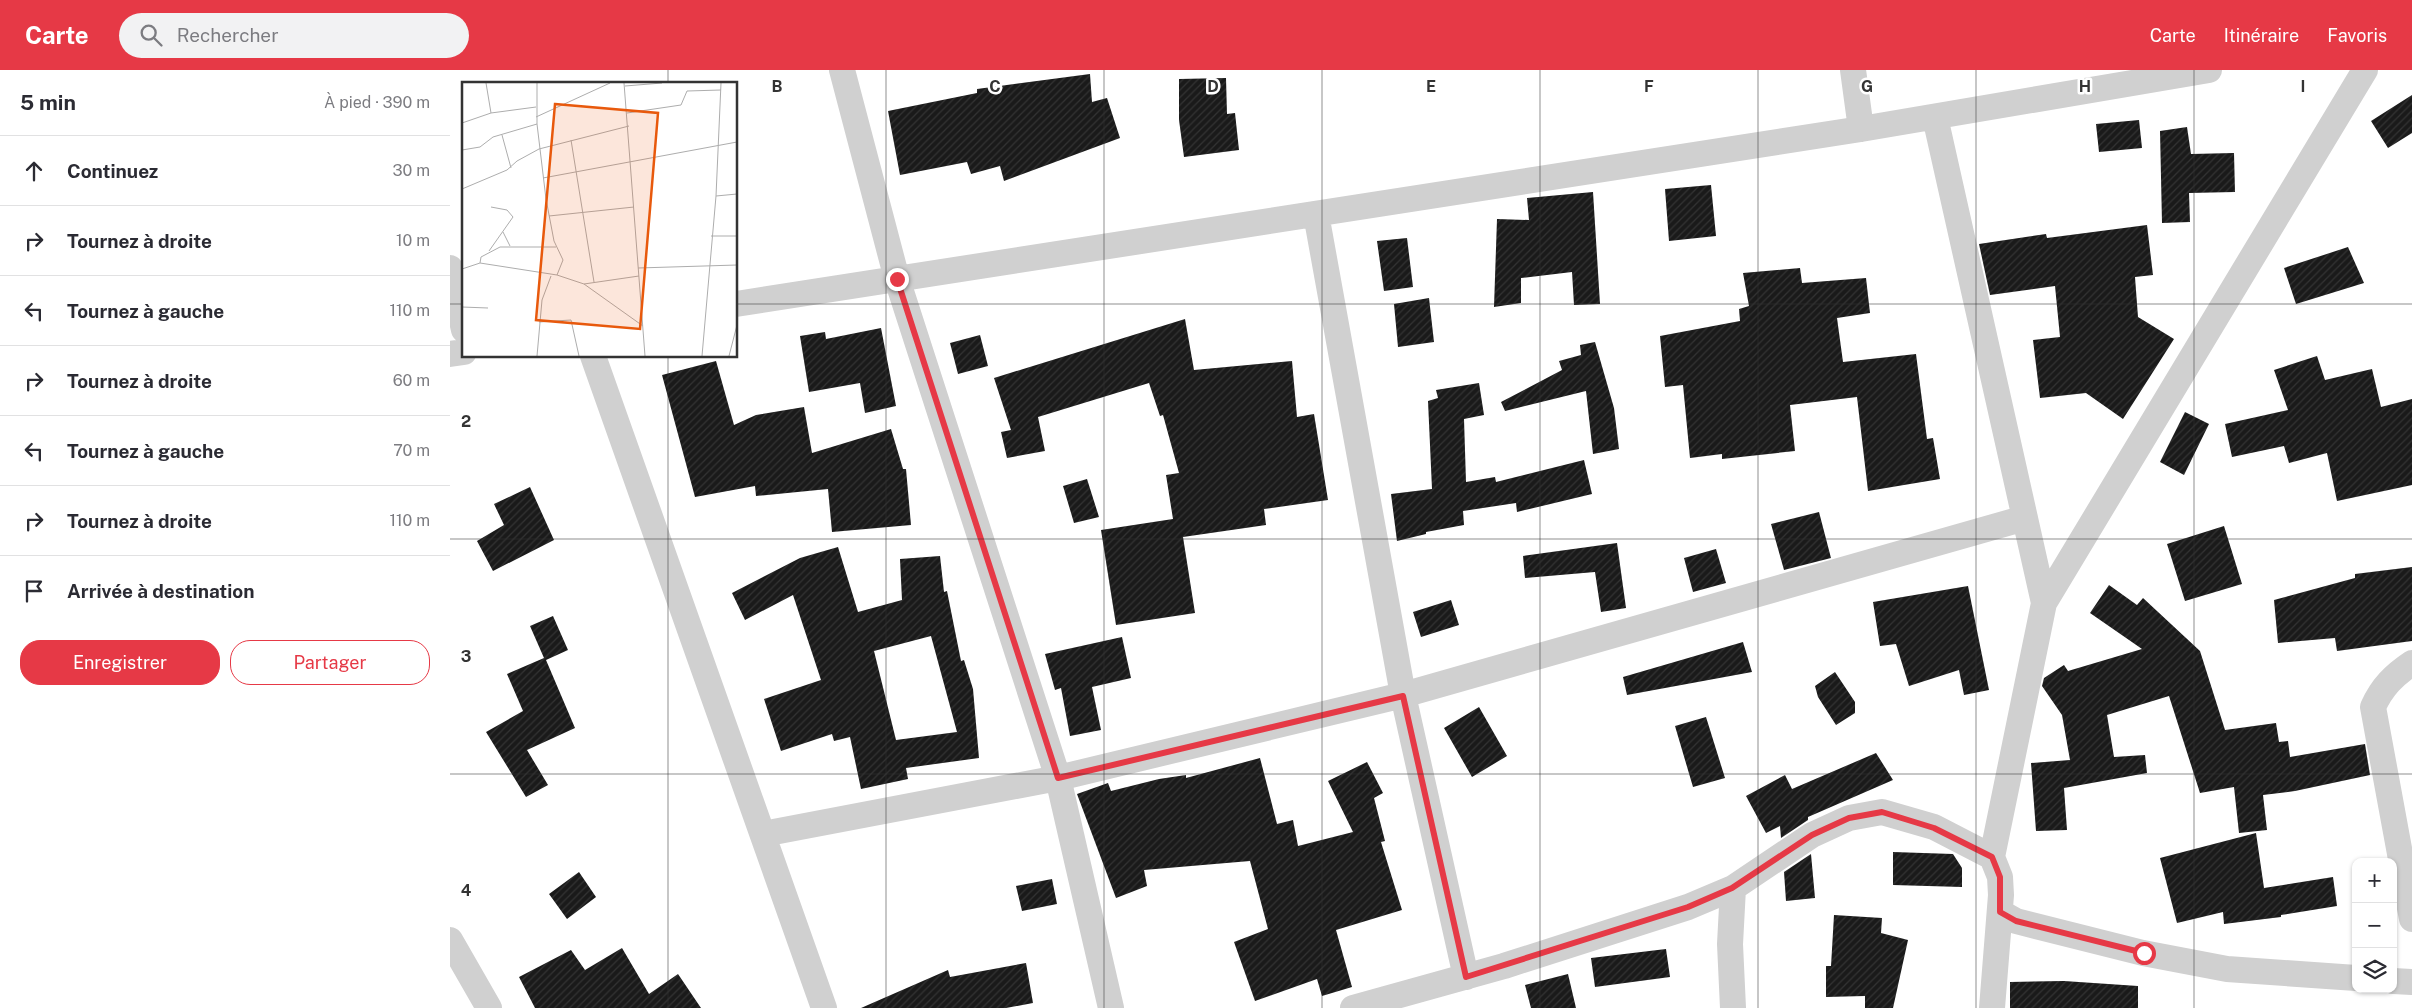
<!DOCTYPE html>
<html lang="fr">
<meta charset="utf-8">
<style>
:root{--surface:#fff;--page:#f2f2f3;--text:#2b2b33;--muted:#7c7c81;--line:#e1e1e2;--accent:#e63946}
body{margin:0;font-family:"Public Sans",sans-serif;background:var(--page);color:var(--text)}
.controls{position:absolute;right:15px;bottom:15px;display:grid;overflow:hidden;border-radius:10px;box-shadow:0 1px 4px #0004}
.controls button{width:45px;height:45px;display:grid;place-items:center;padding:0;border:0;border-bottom:1px solid var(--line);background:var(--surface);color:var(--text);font:25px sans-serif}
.stop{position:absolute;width:15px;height:15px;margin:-11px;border:4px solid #e63946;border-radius:50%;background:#fff}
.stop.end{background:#e63946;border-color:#fff;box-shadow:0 1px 5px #0008}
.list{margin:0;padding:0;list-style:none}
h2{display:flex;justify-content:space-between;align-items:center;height:65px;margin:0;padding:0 20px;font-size:21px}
h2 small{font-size:16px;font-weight:400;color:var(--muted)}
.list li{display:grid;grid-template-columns:32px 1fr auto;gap:15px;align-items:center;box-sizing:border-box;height:70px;padding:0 20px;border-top:1px solid var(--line)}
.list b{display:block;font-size:19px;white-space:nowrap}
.list em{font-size:16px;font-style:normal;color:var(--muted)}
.actions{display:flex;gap:10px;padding:15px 20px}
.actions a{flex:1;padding:11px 0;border:1px solid var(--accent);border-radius:20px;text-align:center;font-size:18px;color:var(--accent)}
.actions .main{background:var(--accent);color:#fff}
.icon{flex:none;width:28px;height:28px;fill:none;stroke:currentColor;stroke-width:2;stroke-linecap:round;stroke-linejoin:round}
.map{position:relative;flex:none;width:1962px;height:938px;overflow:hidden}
header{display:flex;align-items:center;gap:30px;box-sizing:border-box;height:70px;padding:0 25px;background:var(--accent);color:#fff}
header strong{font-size:24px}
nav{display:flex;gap:28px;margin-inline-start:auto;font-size:18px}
.search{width:350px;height:45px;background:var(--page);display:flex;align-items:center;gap:12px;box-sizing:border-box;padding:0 18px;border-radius:28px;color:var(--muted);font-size:19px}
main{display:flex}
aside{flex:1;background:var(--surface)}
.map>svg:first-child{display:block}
</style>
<header>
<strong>Carte</strong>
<div class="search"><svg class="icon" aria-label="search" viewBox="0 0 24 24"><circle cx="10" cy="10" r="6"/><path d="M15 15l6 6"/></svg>Rechercher</div>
<nav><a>Carte</a><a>Itinéraire</a><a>Favoris</a></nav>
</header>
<main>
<aside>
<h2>5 min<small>À pied · 390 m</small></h2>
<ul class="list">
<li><svg class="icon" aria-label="ahead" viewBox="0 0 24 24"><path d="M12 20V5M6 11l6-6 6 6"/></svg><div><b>Continuez</b></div><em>30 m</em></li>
<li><svg class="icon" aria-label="right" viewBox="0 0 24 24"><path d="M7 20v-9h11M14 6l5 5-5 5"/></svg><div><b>Tournez à droite</b></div><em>10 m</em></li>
<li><svg class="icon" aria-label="left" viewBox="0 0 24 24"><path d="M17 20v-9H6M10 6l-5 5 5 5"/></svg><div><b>Tournez à gauche</b></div><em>110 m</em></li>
<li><svg class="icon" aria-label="right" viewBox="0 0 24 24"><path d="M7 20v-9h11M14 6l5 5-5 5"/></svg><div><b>Tournez à droite</b></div><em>60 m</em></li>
<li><svg class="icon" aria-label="left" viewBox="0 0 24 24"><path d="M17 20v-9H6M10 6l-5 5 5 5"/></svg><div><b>Tournez à gauche</b></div><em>70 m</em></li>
<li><svg class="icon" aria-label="right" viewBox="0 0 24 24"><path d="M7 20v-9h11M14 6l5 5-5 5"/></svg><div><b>Tournez à droite</b></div><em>110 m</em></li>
<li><svg class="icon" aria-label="arrive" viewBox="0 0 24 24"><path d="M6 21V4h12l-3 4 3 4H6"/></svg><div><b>Arrivée à destination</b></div></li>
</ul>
<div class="actions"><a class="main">Enregistrer</a><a>Partager</a></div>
</aside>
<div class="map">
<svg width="1962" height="938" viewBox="0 0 1962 938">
<defs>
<pattern id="building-hatch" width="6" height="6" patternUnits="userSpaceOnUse" patternTransform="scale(1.25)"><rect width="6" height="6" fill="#1a1a1a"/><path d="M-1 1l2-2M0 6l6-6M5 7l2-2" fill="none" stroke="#333"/></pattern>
</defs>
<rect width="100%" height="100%" fill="#fff"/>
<path fill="url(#building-hatch)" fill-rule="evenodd" d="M640,4L642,32L657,28L670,68L554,111L550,96L521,104L517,92L450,105L438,41L527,23V19Z
M776,8L777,44L785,43L789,80L734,87L729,50V9Z
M1962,25V63L1938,78L1921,51Z
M1689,50L1692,78L1649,82L1646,54Z
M1737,57L1741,84L1784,83L1785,122L1739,123L1740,152L1712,153L1710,61Z
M1261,115L1266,166L1219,171L1215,119Z
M1143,122L1150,234L1124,235L1122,202L1071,208V233L1044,237L1047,149L1079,150L1077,128Z
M1697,155L1703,205L1685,207L1688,247L1724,269L1673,349L1636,323L1590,328L1583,270L1610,267L1605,216L1540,225L1529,174L1596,164L1597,168Z
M957,168L963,217L934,221L927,171Z
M1898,177L1914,213L1846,234L1834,198Z
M1350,198L1352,213L1416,208L1420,243L1387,248L1393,292L1466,284L1477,369L1483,368L1490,409L1418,421L1407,327L1340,335L1345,381L1272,389V384L1240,388L1233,315L1215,317L1210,266L1290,251L1289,239L1299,236L1293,203Z
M979,228L984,272L948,277L944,234Z
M735,249L744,300L842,291L847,347L864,344L878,430L814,439L816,455L733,467L745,543L666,555L651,460L723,449L716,405L729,403L713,345L710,346L699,313L588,347L595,381L557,388L551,362L561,360L544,308Z
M431,258L446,336L415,343L410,313L359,322L350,266L375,262L376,269Z
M530,265L538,296L508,304L500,273Z
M1145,272L1164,338L1169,379L1143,384L1136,321L1055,341L1051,332L1112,300L1109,291L1131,285L1130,275Z
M1867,286L1875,310L1922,299L1931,337L1962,329V415L1887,431L1877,383L1839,393L1834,376L1782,387L1775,354L1838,340L1824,300Z
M266,291L284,355L306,345L354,337L362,383L441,359L453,399H456L461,455L382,462L378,419L306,426L305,416L245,427L212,305Z
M1029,313L1034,345L1014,349L1016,412L1045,407L1046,412L1134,390L1142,424L1067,442L1066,433L1013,441L1014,455L976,462V464L947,471L941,424L982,419L978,331L988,328L986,320Z
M1735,342L1759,354L1734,405L1710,392Z
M637,409L649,447L624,453L613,416Z
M80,417L104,470L43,501L27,471L54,455L44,434Z
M1369,442L1381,488L1334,500L1321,454Z
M1774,456L1792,514L1735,531L1717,474Z
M1167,473L1176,538L1151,542L1145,502L1075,508L1073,486Z
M388,477L408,542L452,530L450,489L490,486L494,522L497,521L511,591L514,590L523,619L529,688L456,698L458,709L411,719L400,667L384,671L382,664L331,681L314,629L371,610L343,525L295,550L282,523L350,488ZM481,566L507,662L446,670L424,581Z
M1266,479L1276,513L1243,522L1234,488Z
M1962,497V571L1887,581L1885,568L1828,573L1824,530L1905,508V504Z
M1659,515L1687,535L1693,528L1750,581L1775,660L1826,653L1829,672L1838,671L1840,687L1915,674L1920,705L1845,721L1813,725L1817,760L1789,763L1784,717L1750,723L1719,626L1657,645L1664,687L1695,685L1697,703L1614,718L1617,760L1586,761L1581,693L1620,690L1612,645L1592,616L1594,608L1614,595L1618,601L1692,579L1640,543Z
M1518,516L1539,620L1514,625L1509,600L1459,616L1446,574L1430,576L1423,532Z
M1001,530L1009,555L971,567L963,542Z
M103,546L118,580L96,590L125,658L77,680L98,715L76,727L36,662L73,641L57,604L94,588L80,556Z
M672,567L681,608L642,617L651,660L620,666L611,618L605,620L595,584Z
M1293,572L1302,602L1177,625L1173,607Z
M1385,602L1405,632V643L1386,655L1368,627L1365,616Z
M1029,637L1057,686L1022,707L994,658Z
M1256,647L1275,708L1243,717L1225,656Z
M1426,683L1443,710L1358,747V750L1331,768L1330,756L1316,763L1296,726L1335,705L1342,719Z
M810,688L827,754L843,750L848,776L903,762L878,711L917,692L933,723L924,728L935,771L931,772L952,840L886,860L902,917L872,926L867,909L805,931L784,872L818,859L800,791L694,800L697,816L666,828L627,724L658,713L661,721L709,709L736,705V708Z
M1806,763L1814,818L1883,807L1887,836L1831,845V847L1774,854L1773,842L1727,853L1710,788Z
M1443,782L1503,784L1512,798V817L1443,815Z
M1361,784L1365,828L1336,831L1334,802Z
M129,802L146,827L117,849L99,824Z
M602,809L607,834L572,841L566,816Z
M1384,845L1432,848L1431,863L1458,870L1443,938H1415V926L1376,927V896H1381Z
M172,878L199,924L228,904L251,938H85L69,907L121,880L135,900Z
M1216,879L1220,907L1145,917L1141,888Z
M576,893L583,933L556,938H411L498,900L500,907Z
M1118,904L1126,938H1081L1075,915Z
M1614,911L1688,916V938H1560V912Z"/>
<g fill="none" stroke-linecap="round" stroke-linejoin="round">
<path stroke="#d0d0d0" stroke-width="26" d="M392,0L447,209L608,708L661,938
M1403,0L1411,59
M1485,47L1594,533L1542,787L1550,807L1551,825L1542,938
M866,144L953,625L1016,907
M0,198L14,260
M286,234L1411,59L1759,0
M0,284L14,282
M143,286L374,938
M1594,533L1915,0
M1962,593C1944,605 1932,617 1923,637L1962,849
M313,764L608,708L953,625L1575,448
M1283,818L1280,874L1283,938
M1550,842L1566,851L1693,883L1777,899L1906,908
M0,870L39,938
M1943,911L1962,912
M903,938L1054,896L1238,837L1283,818L1362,765L1399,748L1432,742L1484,757L1542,787"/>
</g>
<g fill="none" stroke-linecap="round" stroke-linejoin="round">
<path stroke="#e63946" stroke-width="6" d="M447,209L608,708L953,626L1016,907L1238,837L1282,818L1362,765L1399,748L1432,742L1484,758L1542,787L1550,807V842L1566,851L1694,883"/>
</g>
<path fill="none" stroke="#333" stroke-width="1" stroke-opacity="0.55" d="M218,0V14M436,0V938M654,0V938M872,0V938M1090,0V938M1308,0V938M1526,0V938M1744,0V938M0,234H14M286,234H1962M218,286V938M0,469H1962M0,704H1962"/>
<g transform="translate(12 12)">
<rect width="275" height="275" fill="#fff"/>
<path fill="none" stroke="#adadad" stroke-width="1" d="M24,1L29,31M75,1V42L84,117L92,159L101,178L95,193M162,1L183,274M163,4L200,1M165,31L219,23L225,9L259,8M74,35L148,1M0,41L29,31L74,25M40,53L49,86M109,58L132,200M0,68L18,65L31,55L75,42M81,96L275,60M0,107L45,88L55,79L77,67L167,44M254,114L275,112M0,120V150M87,134L172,125M41,150L48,164M249,154H275M27,169L51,135L45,128L29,125M18,181L19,175L38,165H94M176,186L275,183M0,187L18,181L95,193L122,202L177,194M122,202L181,244M0,225L26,226M77,240L109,238L117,274M75,274L80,218L89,194M240,274L254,114L259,1M267,274L275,243"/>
<path fill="#e8590c" fill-opacity="0.15" stroke="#e8590c" stroke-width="2.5" d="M93,22L196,31L178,247L74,238Z"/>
<rect width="275" height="275" fill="none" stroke="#333" stroke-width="2.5"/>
</g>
<g font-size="16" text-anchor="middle" font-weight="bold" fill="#333" stroke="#fff" stroke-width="5" stroke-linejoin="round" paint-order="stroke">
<text x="327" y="22">B</text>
<text x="545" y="22">C</text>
<text x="763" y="22">D</text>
<text x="981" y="22">E</text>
<text x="1199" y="22">F</text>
<text x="1417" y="22">G</text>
<text x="1635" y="22">H</text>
<text x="1853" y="22">I</text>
<text x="16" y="357">2</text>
<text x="16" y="592">3</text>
<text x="16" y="826">4</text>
</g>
</svg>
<div class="controls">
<button>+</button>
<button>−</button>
<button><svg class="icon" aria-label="layers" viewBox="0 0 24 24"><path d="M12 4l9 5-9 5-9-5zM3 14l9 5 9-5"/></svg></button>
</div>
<div class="stop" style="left:1694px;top:883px"></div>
<div class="stop end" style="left:447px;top:209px"></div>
</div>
</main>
